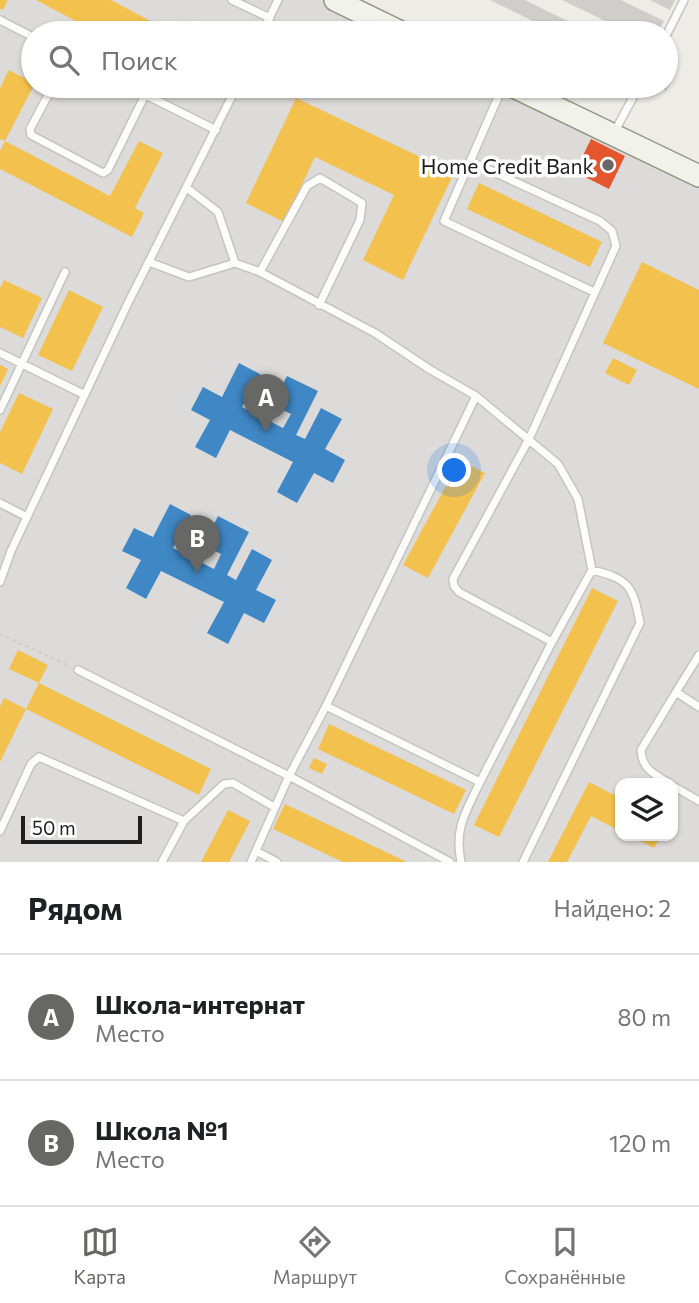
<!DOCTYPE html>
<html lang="ru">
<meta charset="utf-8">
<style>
:root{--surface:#fff;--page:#f2f2f2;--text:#202124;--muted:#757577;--line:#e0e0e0;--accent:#676765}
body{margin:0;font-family:Commissioner,sans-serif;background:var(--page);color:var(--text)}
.controls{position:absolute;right:21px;bottom:21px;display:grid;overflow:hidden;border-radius:14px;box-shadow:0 2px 5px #0004}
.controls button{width:63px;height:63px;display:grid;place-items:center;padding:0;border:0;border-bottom:2px solid var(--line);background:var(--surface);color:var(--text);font:35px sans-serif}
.scale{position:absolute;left:21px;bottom:18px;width:121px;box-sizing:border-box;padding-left:7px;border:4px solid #1f1f1f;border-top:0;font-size:19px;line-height:24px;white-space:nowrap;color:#1f1f1f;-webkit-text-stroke:5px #fff;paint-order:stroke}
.you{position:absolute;left:455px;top:471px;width:24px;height:24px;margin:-18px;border:5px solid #fff;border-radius:50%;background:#1a73e8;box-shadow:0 0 0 10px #1a73e833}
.badge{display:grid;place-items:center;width:46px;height:46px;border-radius:50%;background:var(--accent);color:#fff;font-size:23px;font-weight:700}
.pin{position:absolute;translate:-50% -58px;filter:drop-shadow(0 2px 4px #0008)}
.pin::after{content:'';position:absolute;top:37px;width:24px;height:21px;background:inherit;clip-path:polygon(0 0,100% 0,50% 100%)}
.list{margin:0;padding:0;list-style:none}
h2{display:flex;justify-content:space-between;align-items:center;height:91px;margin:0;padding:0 28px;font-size:30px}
h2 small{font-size:23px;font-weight:400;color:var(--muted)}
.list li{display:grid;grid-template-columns:46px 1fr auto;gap:21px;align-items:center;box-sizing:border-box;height:126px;padding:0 28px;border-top:2px solid var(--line)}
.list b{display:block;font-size:26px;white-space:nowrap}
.list p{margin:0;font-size:23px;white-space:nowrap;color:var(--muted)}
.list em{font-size:23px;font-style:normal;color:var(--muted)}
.icon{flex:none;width:38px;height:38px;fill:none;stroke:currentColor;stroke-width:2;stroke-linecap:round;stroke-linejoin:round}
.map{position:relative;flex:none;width:699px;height:862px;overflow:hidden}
.search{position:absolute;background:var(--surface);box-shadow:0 2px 5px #0004;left:21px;right:21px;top:21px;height:77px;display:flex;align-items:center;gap:18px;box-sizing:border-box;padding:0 24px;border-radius:38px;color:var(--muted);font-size:26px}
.sheet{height:343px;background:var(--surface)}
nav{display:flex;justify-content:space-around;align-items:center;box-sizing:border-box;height:98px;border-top:2px solid var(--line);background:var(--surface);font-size:19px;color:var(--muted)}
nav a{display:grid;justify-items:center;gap:4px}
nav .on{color:var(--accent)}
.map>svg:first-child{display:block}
</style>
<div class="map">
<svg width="699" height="862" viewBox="0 0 699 862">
<rect width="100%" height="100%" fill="#edece7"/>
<path fill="#dcdbd9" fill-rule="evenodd" d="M0,0H335L404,33H33V86H512L699,176V862H0ZM620,783H673V836H620Z"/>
<path fill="#f2c14e" d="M0,0H8L3,10L0,9Z
M36,0H111L173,33H98Z
M183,20L208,33H176Z
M9,70L33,83V87L5,141L0,139V88Z
M296,98L454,173L403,280L363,260L394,195L315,157L284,222L246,203Z
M5,141L110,196L139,141L163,153L135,208L144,213L132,237L0,169V151Z
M479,183L602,242L590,267L467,209Z
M642,262L699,290V389L603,343Z
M4,280L42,298L23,338L0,327V288Z
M69,290L103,307L72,371L38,355Z
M613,358L637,370L629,385L605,373Z
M0,365L8,369L0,386Z
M19,393L53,409L22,474L0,463V432Z
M460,460L485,473L428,578L403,565Z
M592,588L618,601L499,837L474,825Z
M18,650L48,665L39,683L9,669Z
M39,683L211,769L199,795L26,709Z
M4,698L26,709L0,762V706Z
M329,724L466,790L454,814L318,749Z
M314,758L327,764L322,774L309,768Z
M589,782L620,798V831L591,816L567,862H548Z
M285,804L407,862H343L273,829Z
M228,810L250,821L229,862H201Z
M630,836H661L654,848Z"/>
<path fill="#e4572e" d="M591,139L625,156L609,189L575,172Z"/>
<path fill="#3f88c5" d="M239,363L260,374L242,407L283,428L291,414L272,405L287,376L318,391L296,435L305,439L321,408L342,419L325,449L345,460L333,483L314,473L297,503L277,492L293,462L230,430L216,458L195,447L210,420L191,410L203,387L222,397Z
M170,504L191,515L173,548L214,569L221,554L203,545L218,516L249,532L227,575L236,580L252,549L272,560L256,590L276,600L264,623L244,613L228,644L207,633L224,602L161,571L146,599L126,588L141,560L122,551L134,528L153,537Z"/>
<path fill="#d0ceca" d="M490,0H525L592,33H557Z
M562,0H621L664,21L658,33H630Z
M650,0H675L670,10Z
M666,62L677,67L666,91L659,86H666Z"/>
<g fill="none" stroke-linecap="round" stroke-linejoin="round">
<defs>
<path id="lane" d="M232,0L270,18
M0,20L33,37
M262,33L278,0
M666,36L684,0
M53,86L30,129L31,135L103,173L108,170L145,95
M128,86L216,130
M503,86L444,221L594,292
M615,131L639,86
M470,161L600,221L612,231L616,246L529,439L453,579L454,586L459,592L552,642
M187,188L218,212L235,263
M149,262L189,277L235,263L260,272L375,333L429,369L476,396L326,706L289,776L251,862
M260,272L307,186L320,178L362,203L360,220L319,305
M0,353L85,395
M476,396L558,464L578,499L592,570
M0,410L65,272
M0,503L27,517
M0,582L11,551L128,303L237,86
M78,670L289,776L450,862
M676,692L699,655
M326,706L480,782L552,642L592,570C629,579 633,586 640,623L523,862
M669,783C654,774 642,769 641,750L676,692L699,707
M673,786L699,801
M0,831L31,764L39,757L184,821
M256,851L277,862
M162,862L184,821L224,784L233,783L274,807
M461,862C454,828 466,812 480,782"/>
<path id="secondary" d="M335,0L403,33
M512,86L699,176"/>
</defs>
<use href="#lane" stroke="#c4c4c2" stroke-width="10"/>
<use href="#secondary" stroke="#919680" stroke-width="24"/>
<path stroke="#d6cbc7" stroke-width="2.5" stroke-dasharray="3.5 3.5" stroke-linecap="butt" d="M0,634L67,665"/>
<use href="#lane" stroke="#fcfcfb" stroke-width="7"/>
<use href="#secondary" stroke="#f1f3eb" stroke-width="21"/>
</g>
<circle fill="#676765" stroke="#fff" stroke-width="2.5" cx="608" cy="165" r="7"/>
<g text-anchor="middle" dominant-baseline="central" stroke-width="7" stroke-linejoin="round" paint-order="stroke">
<g font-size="21" fill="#1f1f1f" stroke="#fff" text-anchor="end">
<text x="594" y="165">Home Credit Bank</text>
</g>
</g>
</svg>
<div class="controls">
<button><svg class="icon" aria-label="layers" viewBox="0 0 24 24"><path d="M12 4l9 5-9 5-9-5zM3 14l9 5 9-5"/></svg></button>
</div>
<div class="scale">50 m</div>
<div class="you"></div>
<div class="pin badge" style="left:266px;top:432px">A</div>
<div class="pin badge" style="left:197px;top:573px">B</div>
<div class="search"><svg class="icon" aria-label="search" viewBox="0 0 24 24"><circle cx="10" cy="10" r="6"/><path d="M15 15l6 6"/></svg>Поиск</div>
</div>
<section class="sheet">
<h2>Рядом<small>Найдено: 2</small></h2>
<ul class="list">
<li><span class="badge">A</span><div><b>Школа-интернат</b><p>Место</p></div><em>80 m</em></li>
<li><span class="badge">B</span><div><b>Школа №1</b><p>Место</p></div><em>120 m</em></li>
</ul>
</section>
<nav>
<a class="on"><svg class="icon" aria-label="map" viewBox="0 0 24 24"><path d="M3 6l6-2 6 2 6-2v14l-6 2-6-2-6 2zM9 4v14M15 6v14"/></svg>Карта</a>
<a><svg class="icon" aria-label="directions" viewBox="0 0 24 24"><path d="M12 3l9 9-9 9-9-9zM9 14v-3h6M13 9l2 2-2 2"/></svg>Маршрут</a>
<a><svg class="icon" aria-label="saved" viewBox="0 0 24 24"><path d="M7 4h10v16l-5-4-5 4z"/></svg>Сохранённые</a>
</nav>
